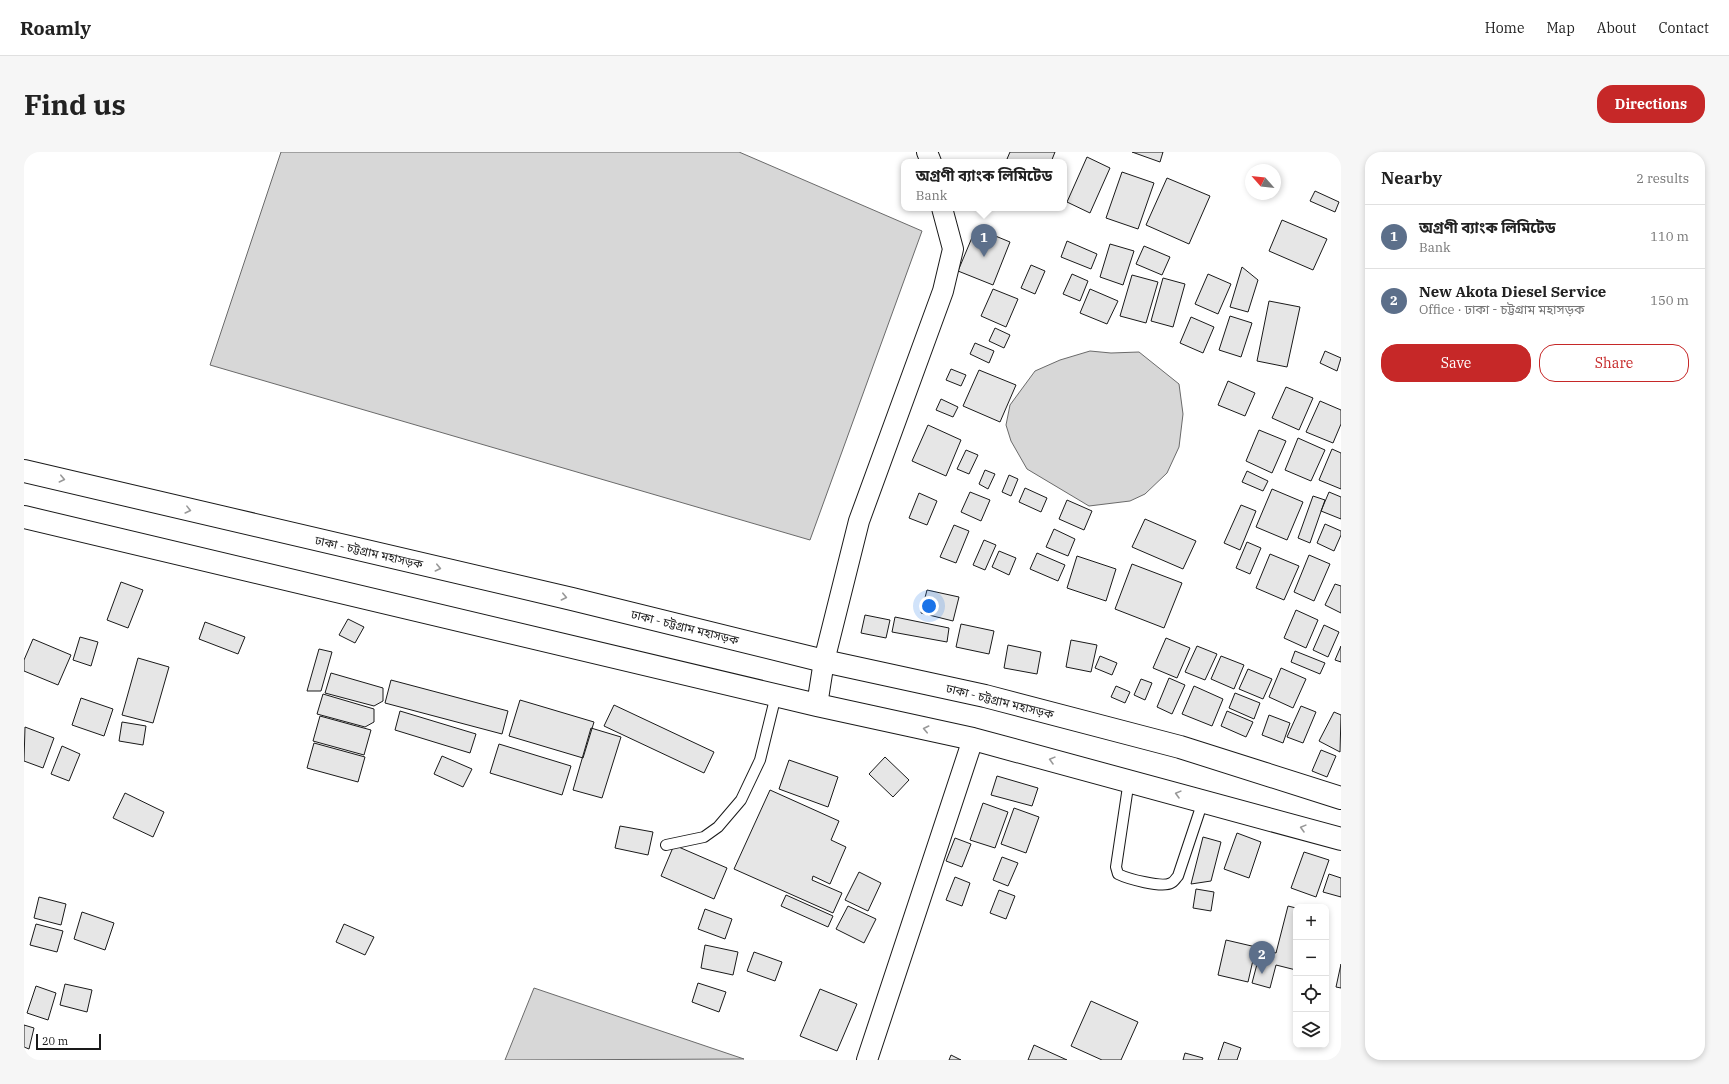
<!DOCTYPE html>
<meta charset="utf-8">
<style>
:root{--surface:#fff;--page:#f6f6f6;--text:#222;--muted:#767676;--line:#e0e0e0;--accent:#c62828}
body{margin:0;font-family:"IBM Plex Serif","Noto Sans Bengali",serif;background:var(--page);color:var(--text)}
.controls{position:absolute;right:12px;bottom:12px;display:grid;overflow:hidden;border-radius:8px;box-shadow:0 2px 6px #0003}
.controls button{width:36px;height:36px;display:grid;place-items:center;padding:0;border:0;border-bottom:1px solid var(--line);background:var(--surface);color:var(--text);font:20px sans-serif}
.compass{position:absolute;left:1221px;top:12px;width:36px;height:36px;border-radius:50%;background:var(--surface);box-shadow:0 2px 6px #0003;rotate:297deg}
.scale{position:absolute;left:12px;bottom:10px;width:65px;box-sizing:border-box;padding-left:4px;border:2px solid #1a1a1a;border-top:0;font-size:11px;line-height:14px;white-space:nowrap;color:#1a1a1a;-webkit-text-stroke:3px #fff;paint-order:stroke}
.you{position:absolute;left:905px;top:454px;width:14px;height:14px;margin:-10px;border:3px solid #fff;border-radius:50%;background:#1a73e8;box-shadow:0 0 0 6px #1a73e833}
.badge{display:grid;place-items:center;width:26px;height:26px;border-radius:50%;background:var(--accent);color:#fff;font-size:13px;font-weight:700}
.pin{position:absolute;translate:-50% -33px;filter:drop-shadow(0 1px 2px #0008)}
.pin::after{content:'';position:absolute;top:21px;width:14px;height:12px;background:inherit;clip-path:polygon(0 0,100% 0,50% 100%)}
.popup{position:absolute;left:877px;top:7px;width:166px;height:52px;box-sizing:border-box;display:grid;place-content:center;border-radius:8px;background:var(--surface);filter:drop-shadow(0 1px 3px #0005);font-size:13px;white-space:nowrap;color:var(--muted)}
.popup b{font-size:15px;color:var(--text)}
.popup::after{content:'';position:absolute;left:50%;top:100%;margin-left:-8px;border:8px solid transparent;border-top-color:var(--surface)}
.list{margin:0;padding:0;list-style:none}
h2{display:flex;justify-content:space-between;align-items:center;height:52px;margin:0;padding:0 16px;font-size:17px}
h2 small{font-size:13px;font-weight:400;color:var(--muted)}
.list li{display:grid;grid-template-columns:26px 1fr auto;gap:12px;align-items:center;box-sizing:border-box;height:64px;padding:0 16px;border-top:1px solid var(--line)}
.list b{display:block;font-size:15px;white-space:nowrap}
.list p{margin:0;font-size:13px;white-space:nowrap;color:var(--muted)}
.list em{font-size:13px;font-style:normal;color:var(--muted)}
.actions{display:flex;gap:8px;padding:12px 16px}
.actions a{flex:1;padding:9px 0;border:1px solid var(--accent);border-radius:16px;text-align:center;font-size:14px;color:var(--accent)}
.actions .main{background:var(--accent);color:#fff}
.icon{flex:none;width:22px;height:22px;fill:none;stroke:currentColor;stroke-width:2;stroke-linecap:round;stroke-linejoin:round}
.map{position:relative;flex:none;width:1317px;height:908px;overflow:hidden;border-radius:16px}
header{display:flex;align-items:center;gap:24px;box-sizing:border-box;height:56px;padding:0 20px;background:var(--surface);border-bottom:1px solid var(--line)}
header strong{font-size:19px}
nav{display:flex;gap:22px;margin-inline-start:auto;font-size:14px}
.intro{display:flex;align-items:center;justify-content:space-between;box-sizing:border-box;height:96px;padding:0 24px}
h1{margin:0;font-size:28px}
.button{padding:10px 18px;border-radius:16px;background:var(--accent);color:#fff;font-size:14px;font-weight:700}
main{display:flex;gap:24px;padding:0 24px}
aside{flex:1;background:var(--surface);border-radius:16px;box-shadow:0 2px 6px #0003}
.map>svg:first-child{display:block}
</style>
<header>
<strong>Roamly</strong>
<nav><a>Home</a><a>Map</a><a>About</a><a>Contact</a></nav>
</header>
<div class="intro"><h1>Find us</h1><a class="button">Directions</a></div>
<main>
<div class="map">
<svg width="1317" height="908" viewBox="0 0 1317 908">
<rect width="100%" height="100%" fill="#fff"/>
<path fill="#d7d7d7" stroke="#6a6a6a" d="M257,0H715L898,79L786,388L186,213Z
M1066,199L1087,201L1115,200L1155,232L1159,262L1155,295L1143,321L1121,342L1106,349L1065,354L1003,317L987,289L982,273L986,253L1011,219L1036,208Z
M510,836L720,907L481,908Z"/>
<path fill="#e6e6e6" stroke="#1a1a1a" d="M986,0H1031L1027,10H990L983,7Z
M1108,0H1139L1136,10Z
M1063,5L1086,16L1066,61L1043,50Z
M1098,20L1130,31L1114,77L1082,66Z
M1143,26L1186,44L1165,92L1122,73Z
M1291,39L1315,50L1311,60L1286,49Z
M1258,68L1303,87L1289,118L1245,99Z
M952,76L986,90L969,133L934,119Z
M1043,89L1073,102L1067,117L1037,105Z
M1086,92L1110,99L1099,133L1076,125Z
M1120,94L1146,105L1138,123L1112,112Z
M1007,113L1021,119L1011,142L997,136Z
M1218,115L1234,128L1224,160L1206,155Z
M1048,122L1064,129L1056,149L1039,142Z
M1184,122L1207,132L1194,162L1171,152Z
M1108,123L1134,130L1122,171L1096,164Z
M1139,126L1161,132L1149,175L1127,169Z
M969,137L994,147L982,175L957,164Z
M1066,137L1094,149L1083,172L1056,161Z
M1245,149L1276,155L1263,215L1233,209Z
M1206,164L1228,171L1217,205L1195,198Z
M1167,165L1190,175L1179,201L1156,191Z
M971,176L986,183L980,196L965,189Z
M951,191L970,199L965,211L946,202Z
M1301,199L1317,206L1313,219L1296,211Z
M927,217L942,223L937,234L922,228Z
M955,218L992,233L976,270L939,254Z
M1204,229L1231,241L1221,264L1194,253Z
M1262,235L1289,246L1275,278L1248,266Z
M917,247L934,255L929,265L912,258Z
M1296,249L1317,258V272L1309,291L1282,280Z
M904,273L937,288L922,324L888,309Z
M1235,278L1262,289L1248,321L1222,309Z
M1274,286L1301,298L1287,329L1261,318Z
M1308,297L1317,301V337L1295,328Z
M942,298L954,303L945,322L933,317Z
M961,318L971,322L964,337L955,332Z
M1223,319L1244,329L1239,339L1218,330Z
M985,323L994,327L987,344L978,340Z
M1001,336L1023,346L1017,360L995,350Z
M1248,337L1279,350L1263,388L1232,375Z
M946,340L966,348L957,369L937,360Z
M1305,340L1317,345V367L1297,359Z
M895,341L913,349L903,373L885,366Z
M1289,344L1301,348L1286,391L1274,386Z
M1043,348L1068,359L1060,378L1035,367Z
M1217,353L1232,359L1216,398L1200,391Z
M1121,367L1172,389L1159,417L1108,395Z
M1301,372L1317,379V383L1310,399L1293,391Z
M930,373L945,379L932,411L916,405Z
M1030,377L1051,387L1044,404L1022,395Z
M960,388L972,393L961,418L949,413Z
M1223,390L1237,396L1226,422L1212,416Z
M975,399L992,406L985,423L968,415Z
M1013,401L1041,413L1034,429L1006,417Z
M1246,402L1275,414L1260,448L1232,436Z
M1285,403L1306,412L1290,449L1270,440Z
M1053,404L1092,417L1082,449L1043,436Z
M1108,412L1158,431L1140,476L1091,457Z
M97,430L119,438L104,476L83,468Z
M1311,432L1317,434V461L1301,453Z
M903,438L935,445L929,469L897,461Z
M1272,458L1294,468L1282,496L1260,486Z
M841,463L866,468L862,486L837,481Z
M871,465L925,476L923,490L868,480Z
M324,467L340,475L331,491L315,483Z
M181,470L221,485L214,502L175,487Z
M937,472L970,479L965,502L932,495Z
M1300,473L1315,480L1304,505L1289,498Z
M56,485L74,490L67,514L49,508Z
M1142,486L1166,496L1153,526L1129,516Z
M9,487L47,503L34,533L0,519V508Z
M1047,488L1073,493L1067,520L1042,515Z
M984,493L1017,500L1013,522L980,516Z
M1173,494L1193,502L1181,528L1161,520Z
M1317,494V510L1311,508Z
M295,497L308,500L297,539H283Z
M1271,499L1301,511L1296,522L1267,510Z
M1076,504L1093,511L1088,523L1071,516Z
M1197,504L1220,513L1210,537L1187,527Z
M114,506L145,515L129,571L98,563Z
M1257,516L1282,527L1269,556L1245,545Z
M1224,517L1248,527L1239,547L1215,537Z
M307,521L359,536V549L350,554L301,541Z
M1145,526L1161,533L1148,562L1133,555Z
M1117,527L1128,531L1121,548L1110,543Z
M367,528L484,559L478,582L361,551Z
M1092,534L1106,540L1101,551L1087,545Z
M1170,534L1199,547L1188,574L1158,562Z
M1211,541L1236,551L1230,567L1205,556Z
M299,542L350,557V570L341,575L293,562Z
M57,546L89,557L80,584L48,573Z
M496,548L570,570L559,606L485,584Z
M590,553L690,600L680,621L580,574Z
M1277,554L1292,560L1279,591L1263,585Z
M376,559L452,582L446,601L371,578Z
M1203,559L1229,570L1222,585L1197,574Z
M1310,560L1317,563L1316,600L1295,589Z
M1245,563L1266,571L1259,591L1238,583Z
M296,564L347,578L340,603L289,589Z
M98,570L122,574L119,593L95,589Z
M1,575L30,586L19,616L0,609Z
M567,576L597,585L578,646L549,638Z
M290,591L341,605L334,630L283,616Z
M475,592L547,614L538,643L466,621Z
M38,594L56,602L45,629L27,622Z
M1297,598L1312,604L1303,625L1288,619Z
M418,604L448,617L439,635L410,622Z
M861,605L885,628L869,645L845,622Z
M765,608L814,625L804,655L755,637Z
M973,624L1014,636L1008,654L967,643Z
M746,638L815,669L807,688L822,695L806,732L789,724L788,728L818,741L809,761L710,717Z
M101,641L140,660L129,685L89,666Z
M959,651L984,660L971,696L946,688Z
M990,656L1015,665L1002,701L977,692Z
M596,674L629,680L624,703L591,696Z
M1213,681L1237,690L1225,726L1200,717Z
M1179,685L1197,690L1187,729L1167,732Z
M931,686L947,692L938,715L922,709Z
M650,693L703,716L690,747L637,724Z
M1280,700L1305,708L1292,745L1267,736Z
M978,705L994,711L984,734L969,728Z
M835,720L857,731L844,759L821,748Z
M1305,722L1317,726V745L1299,740Z
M931,725L946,731L938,754L922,748Z
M1172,737L1190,740L1187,759L1169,756Z
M975,738L991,744L982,767L966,761Z
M762,743L809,764L804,775L757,754Z
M15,745L42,752L37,773L10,766Z
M824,754L852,767L840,791L812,777Z
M1264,754L1272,756V818L1252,813L1246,836L1228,831L1237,797L1252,801Z
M681,757L708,767L701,787L674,777Z
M58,760L90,771L81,798L50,787Z
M12,772L39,779L33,800L6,793Z
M320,772L350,785L341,803L312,790Z
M1202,788L1232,795L1224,830L1194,823Z
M681,793L714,800L709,823L677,816Z
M730,800L758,810L751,829L723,819Z
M1317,812V836L1312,835Z
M674,831L702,840L695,860L668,850Z
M41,832L68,838L63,860L36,853Z
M12,834L32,841L24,868L3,861Z
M796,837L833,852L813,899L776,884Z
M1067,849L1114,870L1097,908H1078L1047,894Z
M0,873L10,876L5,897L0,895Z
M1200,890L1217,896L1213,908H1194Z
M1010,893L1043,908H1004Z
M1161,901L1179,906L1178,908H1159Z
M927,903L937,908H925Z"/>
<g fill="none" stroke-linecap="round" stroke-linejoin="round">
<defs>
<path id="service" d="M1105,628L1092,715L1094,722C1104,727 1138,736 1147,731C1150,730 1152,726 1154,724L1179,649
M642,693L680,685L694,675L717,648L736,608L752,543"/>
<path id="minor" d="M903,0L907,10
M793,553L800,509L835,369L919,139L929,97L918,56
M843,908L949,587"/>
<path id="trunk" d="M0,319L548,447L800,509L961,544L1156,595L1317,646
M0,365L793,553L949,587L1317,687"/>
</defs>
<use href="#service" stroke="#1a1a1a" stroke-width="12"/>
<use href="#minor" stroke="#1a1a1a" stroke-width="22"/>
<use href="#trunk" stroke="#1a1a1a" stroke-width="24"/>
<use href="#service" stroke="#fff" stroke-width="10"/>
<use href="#minor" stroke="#fff" stroke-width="20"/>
<use href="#trunk" stroke="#fff" stroke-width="22"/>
</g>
<defs><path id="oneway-chevron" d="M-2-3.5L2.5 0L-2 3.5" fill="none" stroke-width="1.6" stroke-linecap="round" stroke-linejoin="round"/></defs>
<g stroke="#989898">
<use href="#oneway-chevron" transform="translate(38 327) rotate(13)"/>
<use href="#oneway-chevron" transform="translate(164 358) rotate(14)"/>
<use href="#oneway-chevron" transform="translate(414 416) rotate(13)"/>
<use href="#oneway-chevron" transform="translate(540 445) rotate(13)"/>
<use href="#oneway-chevron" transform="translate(902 577) rotate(-167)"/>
<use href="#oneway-chevron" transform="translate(1028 608) rotate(-165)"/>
<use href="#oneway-chevron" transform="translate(1154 642) rotate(-165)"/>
<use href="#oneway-chevron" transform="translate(1279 676) rotate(-165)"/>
</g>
<g text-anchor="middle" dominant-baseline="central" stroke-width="3" stroke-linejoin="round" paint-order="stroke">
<g font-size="12" fill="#1a1a1a" stroke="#fff">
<text transform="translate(345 400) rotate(13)">ঢাকা - চট্টগ্রাম মহাসড়ক</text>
<text transform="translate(661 475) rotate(14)">ঢাকা - চট্টগ্রাম মহাসড়ক</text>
<text transform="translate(976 549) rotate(14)">ঢাকা - চট্টগ্রাম মহাসড়ক</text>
</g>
</g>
</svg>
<div class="controls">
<button>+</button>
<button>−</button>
<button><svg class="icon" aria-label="locate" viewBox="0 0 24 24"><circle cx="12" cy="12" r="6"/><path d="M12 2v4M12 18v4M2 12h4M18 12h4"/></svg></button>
<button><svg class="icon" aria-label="layers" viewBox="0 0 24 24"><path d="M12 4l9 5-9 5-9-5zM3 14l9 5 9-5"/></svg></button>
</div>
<svg class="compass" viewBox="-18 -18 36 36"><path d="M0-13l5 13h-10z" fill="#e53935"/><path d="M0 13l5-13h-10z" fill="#767676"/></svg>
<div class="scale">20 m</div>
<div class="you"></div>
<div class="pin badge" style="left:960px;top:105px;background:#5c6f8a">1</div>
<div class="popup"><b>অগ্রণী ব্যাংক লিমিটেড</b>Bank</div>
<div class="pin badge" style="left:1238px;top:822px;background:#5c6f8a">2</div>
</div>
<aside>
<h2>Nearby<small>2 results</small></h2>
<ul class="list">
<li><span class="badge" style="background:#5c6f8a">1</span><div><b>অগ্রণী ব্যাংক লিমিটেড</b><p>Bank</p></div><em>110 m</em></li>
<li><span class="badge" style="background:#5c6f8a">2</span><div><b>New Akota Diesel Service</b><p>Office · ঢাকা - চট্টগ্রাম মহাসড়ক</p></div><em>150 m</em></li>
</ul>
<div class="actions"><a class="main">Save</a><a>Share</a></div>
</aside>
</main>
